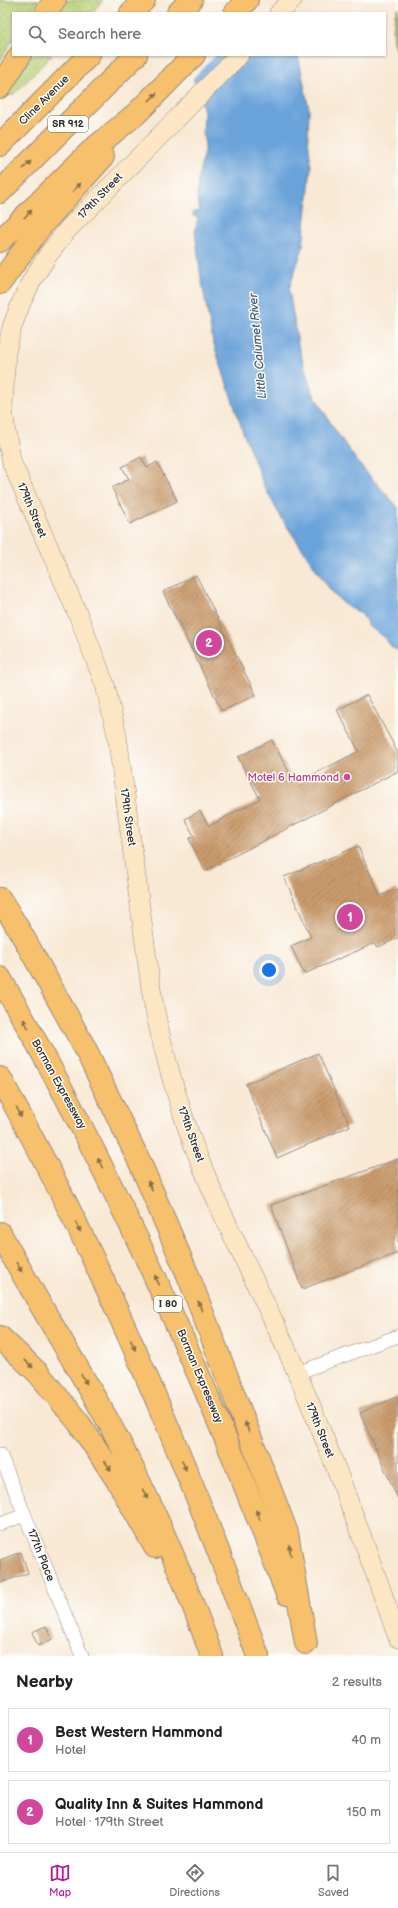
<!DOCTYPE html>
<meta charset="utf-8">
<style>
:root{--surface:#fff;--page:#f6f6f6;--text:#202124;--muted:#757577;--line:#e0e0e0;--accent:#b5179e}
body{margin:0;font-family:"Balsamiq Sans",sans-serif;background:var(--page);color:var(--text)}
.you{position:absolute;left:269px;top:970px;width:14px;height:14px;margin:-10px;border:3px solid #fff;border-radius:50%;background:#1a73e8;box-shadow:0 0 0 6px #1a73e833}
.badge{display:grid;place-items:center;width:26px;height:26px;border-radius:50%;background:var(--accent);color:#fff;font-size:13px;font-weight:700}
.pin{position:absolute;translate:-50% -50%;border:2px solid #fff;box-shadow:0 1px 4px #0006}
.list{margin:0;padding:0;list-style:none}
h2{display:flex;justify-content:space-between;align-items:center;height:52px;margin:0;padding:0 16px;font-size:17px}
h2 small{font-size:13px;font-weight:400;color:var(--muted)}
.list li{display:grid;grid-template-columns:26px 1fr auto;gap:12px;align-items:center;box-sizing:border-box;height:64px;margin:0 8px 8px;padding:0 8px;border:1px solid var(--line);border-radius:0px}
.list b{display:block;font-size:15px;white-space:nowrap}
.list p{margin:0;font-size:13px;white-space:nowrap;color:var(--muted)}
.list em{font-size:13px;font-style:normal;color:var(--muted)}
.icon{flex:none;width:22px;height:22px;fill:none;stroke:currentColor;stroke-width:2;stroke-linecap:round;stroke-linejoin:round}
.map{position:relative;flex:none;width:398px;height:1656px;overflow:hidden}
.search{position:absolute;background:var(--surface);box-shadow:0 1px 3px #0004;left:12px;right:12px;top:12px;height:44px;display:flex;align-items:center;gap:10px;box-sizing:border-box;padding:0 14px;border-radius:0px;color:var(--muted);font-size:15px}
.sheet{height:196px;background:var(--surface)}
nav{display:flex;justify-content:space-around;align-items:center;box-sizing:border-box;height:56px;border-top:1px solid var(--line);background:var(--surface);font-size:11px;color:var(--muted)}
nav a{display:grid;justify-items:center;gap:2px}
nav .on{color:var(--accent)}
.map>svg:first-child{display:block}
</style>
<div class="map">
<svg width="398" height="1656" viewBox="0 0 398 1656">
<defs>
<pattern id="grass-dots" width="8" height="8" patternUnits="userSpaceOnUse"><rect width="8" height="8" fill="#b6ce73"/><path d="M2 2h.1M6 6h.1" fill="none" stroke="#9db164" stroke-width="1.8" stroke-linecap="round"/></pattern>
<pattern id="forest-crowns" width="20" height="18" patternUnits="userSpaceOnUse"><rect width="20" height="18" fill="#90b165"/><path d="M2 6a3 3 0 1 1 6 0M12 15a3 3 0 1 1 6 0" fill="none" stroke="#769053"/></pattern>
<pattern id="building-hatch" width="6" height="6" patternUnits="userSpaceOnUse"><rect width="6" height="6" fill="#ca9b6c"/><path d="M-1 1l2-2M0 6l6-6M5 7l2-2" fill="none" stroke="#a47f59"/></pattern>
</defs>
<rect width="100%" height="100%" fill="#fdfcf7"/>
<filter id="ink" filterUnits="userSpaceOnUse"><feTurbulence type="fractalNoise" baseFrequency=".025" numOctaves="2"/><feDisplacementMap in="SourceGraphic" scale="8" xChannelSelector="R" yChannelSelector="G"/><feConvolveMatrix kernelMatrix="1 2 1 2 8 2 1 2 1" color-interpolation-filters="sRGB"/></filter>
<filter id="wash" filterUnits="userSpaceOnUse"><feTurbulence type="fractalNoise" baseFrequency=".012" numOctaves="4" result="noise"/><feDisplacementMap in="SourceGraphic" scale="16" xChannelSelector="R" yChannelSelector="G"/><feGaussianBlur stdDeviation="0.9" result="paint"/><feColorMatrix in="noise" values="0 0 0 0 0 0 0 0 0 0 0 0 0 0 0 0 0 1.4 0 .05"/><feComposite in="paint" operator="in"/></filter>
<g filter="url(#wash)">
<rect width="100%" height="100%" fill="#f8e8d4"/>
<path fill="url(#grass-dots)" stroke="#707c4f" d="M0,0H39L30,13H13V39L0,61Z
M67,0H103L92,13H58Z
M31,55H52L14,94L5,97Z"/>
<path fill="url(#forest-crowns)" stroke="#5e6e48" d="M398,7V53C391,43 392,17 398,7Z"/>
<path fill="#6ba3da" stroke="#4b6782" d="M186,55H298L309,109L308,137L311,167L303,247L289,289L298,345L311,389L333,427L359,464L398,507V651L392,647L383,637L369,626L361,613L348,607L333,594L282,519L264,486L243,432L213,342L200,272L195,231L198,218L193,216V212H198L200,209L197,199L198,180L205,147L203,133L204,111Z"/>
<path fill="#f8e8d4" d="M162,0H269L256,13H167Z
M184,55H216L192,79Z"/>
<g id="blocks">
<path fill="url(#building-hatch)" d="M141,457L147,468L157,462L177,501L130,524L112,488L129,479L122,467Z
M196,575L256,695L222,711L163,592Z
M367,695L398,753V771L205,871L189,839L194,836L185,819L200,811L209,826L260,799L238,757L272,740L295,784L359,751L337,710Z
M358,846L380,896L398,889V938L378,947L375,943L304,974L291,946L311,937L284,877Z
M318,1053L350,1126L277,1158L246,1084Z
M398,1159V1253L302,1289L271,1205Z
M398,1396V1499L360,1413Z
M21,1552L28,1573L0,1583V1560Z
M46,1626L52,1639L38,1646L32,1632Z"/>
</g>
</g>
<g filter="url(#ink)">
<use href="#blocks" fill-opacity="0" stroke="#928a80" stroke-width="1"/>
<g fill="none" stroke-linecap="round" stroke-linejoin="round">
<defs>
<path id="street" d="M297,1373L398,1336
M0,1454L82,1656
M0,1524L25,1515"/>
<path id="secondary" d="M279,13L292,0
M239,55L88,209L68,229L48,255L32,280L21,303L12,327L6,353L3,407L6,433L12,463L79,617L105,685L117,735L151,989C159,1037 172,1082 187,1127C217,1212 262,1291 297,1373C335,1460 367,1549 398,1638"/>
<path id="highway" d="M46,13L55,0
M131,13L144,0
M178,13L191,0
M235,13L247,0
M0,87L20,55
M0,145L89,55
M0,192L136,55
M0,241L93,149L137,113L194,55
M0,283L41,226L103,157
M0,899L21,933L85,1048L141,1165L190,1280L287,1533L306,1643
M0,978C114,1174 207,1381 287,1594
M0,1078C29,1132 59,1186 85,1242C150,1377 206,1515 258,1656
M0,1233C34,1297 73,1358 108,1421C150,1497 183,1575 212,1656
M0,1337L38,1373L79,1423L117,1480L155,1547"/>
</defs>
<use href="#street" stroke="#928a80" stroke-width="14"/>
<use href="#secondary" stroke="#928a80" stroke-width="20"/>
<use href="#highway" stroke="#928a80" stroke-width="24"/>
<use href="#street" stroke="#fff" stroke-width="13"/>
<use href="#secondary" stroke="#fce6c4" stroke-width="19"/>
<use href="#highway" stroke="#f7c06c" stroke-width="22"/>
</g>
<defs><path id="oneway-solid" d="M-6-.8H1V-3.2L6.5 0L1 3.2V.8H-6Z"/></defs>
<g fill="#876e48">
<use href="#oneway-solid" transform="translate(153 97) rotate(-46)"/>
<use href="#oneway-solid" transform="translate(27 165) rotate(-45)"/>
<use href="#oneway-solid" transform="translate(77 187) rotate(-47)"/>
<use href="#oneway-solid" transform="translate(28 214) rotate(-45)"/>
<use href="#oneway-solid" transform="translate(26 1024) rotate(-119)"/>
<use href="#oneway-solid" transform="translate(19 1112) rotate(62)"/>
<use href="#oneway-solid" transform="translate(100 1163) rotate(-116)"/>
<use href="#oneway-solid" transform="translate(150 1186) rotate(-113)"/>
<use href="#oneway-solid" transform="translate(78 1227) rotate(63)"/>
<use href="#oneway-solid" transform="translate(19 1267) rotate(60)"/>
<use href="#oneway-solid" transform="translate(157 1280) rotate(-114)"/>
<use href="#oneway-solid" transform="translate(200 1306) rotate(-111)"/>
<use href="#oneway-solid" transform="translate(133 1345) rotate(65)"/>
<use href="#oneway-solid" transform="translate(29 1364) rotate(43)"/>
<use href="#oneway-solid" transform="translate(84 1379) rotate(60)"/>
<use href="#oneway-solid" transform="translate(247 1427) rotate(-111)"/>
<use href="#oneway-solid" transform="translate(184 1465) rotate(68)"/>
<use href="#oneway-solid" transform="translate(108 1466) rotate(56)"/>
<use href="#oneway-solid" transform="translate(145 1494) rotate(63)"/>
<use href="#oneway-solid" transform="translate(258 1515) rotate(-111)"/>
<use href="#oneway-solid" transform="translate(290 1550) rotate(-100)"/>
</g>
</g>
<circle fill="#d1479c" stroke="#fdfcf7" stroke-width="1.5" cx="347" cy="777" r="4"/>
<g text-anchor="middle" dominant-baseline="central" stroke-width="3" stroke-linejoin="round" paint-order="stroke">
<g fill="#fdfcf7" stroke="#6a6a68" stroke-width="1">
<rect x="48" y="116" width="40" height="16" rx="3"/>
<rect x="154" y="1296" width="28" height="16" rx="3"/>
</g>
<g font-size="10" font-weight="bold" fill="#2b2b2b">
<text x="68" y="124">SR 912</text>
<text x="168" y="1304">I 80</text>
</g>
<g font-size="11" fill="#2b2b2b" stroke="#fdfcf7">
<text transform="translate(44 100) rotate(-45)">Cline Avenue</text>
<text transform="translate(100 196) rotate(-46)">179th Street</text>
<text transform="translate(32 510) rotate(67)">179th Street</text>
<text transform="translate(128 817) rotate(82)">179th Street</text>
<text transform="translate(59 1084) rotate(61)">Borman Expressway</text>
<text transform="translate(191 1134) rotate(70)">179th Street</text>
<text transform="translate(200 1376) rotate(67)">Borman Expressway</text>
<text transform="translate(320 1430) rotate(68)">179th Street</text>
<text transform="translate(41 1555) rotate(68)">177th Place</text>
</g>
<g font-size="11" fill="#b23c85" stroke="#fdfcf7" text-anchor="end">
<text x="339" y="777">Motel 6 Hammond</text>
</g>
<g font-size="12" font-style="italic" fill="#455b71" stroke="#fdfcf7">
<text transform="translate(258 346) rotate(-95)">Little Calumet River</text>
</g>
</g>
</svg>
<div class="you"></div>
<div class="pin badge" style="left:350px;top:917px;background:#d1479c">1</div>
<div class="pin badge" style="left:209px;top:643px;background:#d1479c">2</div>
<div class="search"><svg class="icon" aria-label="search" viewBox="0 0 24 24"><circle cx="10" cy="10" r="6"/><path d="M15 15l6 6"/></svg>Search here</div>
</div>
<section class="sheet">
<h2>Nearby<small>2 results</small></h2>
<ul class="list">
<li><span class="badge" style="background:#d1479c">1</span><div><b>Best Western Hammond</b><p>Hotel</p></div><em>40 m</em></li>
<li><span class="badge" style="background:#d1479c">2</span><div><b>Quality Inn &amp; Suites Hammond</b><p>Hotel · 179th Street</p></div><em>150 m</em></li>
</ul>
</section>
<nav>
<a class="on"><svg class="icon" aria-label="map" viewBox="0 0 24 24"><path d="M3 6l6-2 6 2 6-2v14l-6 2-6-2-6 2zM9 4v14M15 6v14"/></svg>Map</a>
<a><svg class="icon" aria-label="directions" viewBox="0 0 24 24"><path d="M12 3l9 9-9 9-9-9zM9 14v-3h6M13 9l2 2-2 2"/></svg>Directions</a>
<a><svg class="icon" aria-label="saved" viewBox="0 0 24 24"><path d="M7 4h10v16l-5-4-5 4z"/></svg>Saved</a>
</nav>
